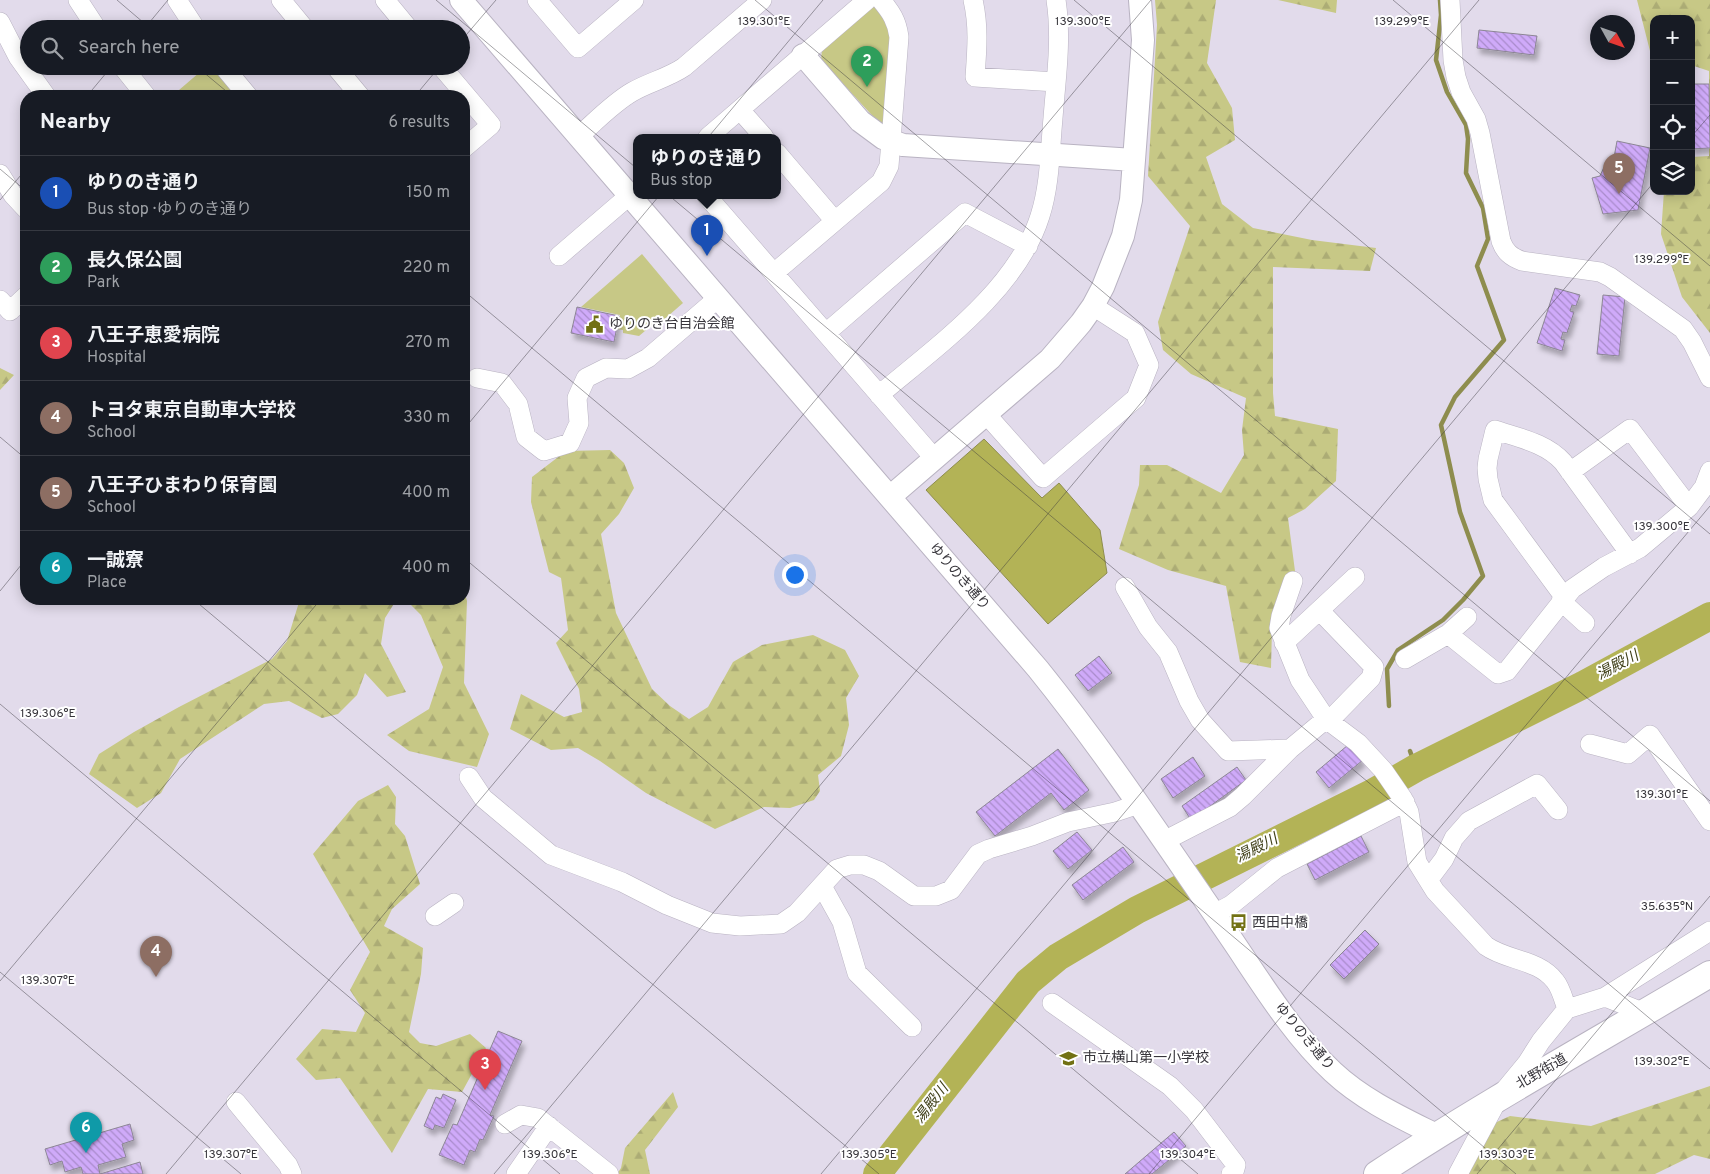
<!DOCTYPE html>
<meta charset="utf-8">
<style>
:root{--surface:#171b24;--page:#242831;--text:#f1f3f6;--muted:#9ea1a6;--line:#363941;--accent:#2563eb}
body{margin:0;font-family:Overpass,"Noto Sans JP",sans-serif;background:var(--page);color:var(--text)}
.controls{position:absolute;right:15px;top:15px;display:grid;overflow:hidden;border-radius:10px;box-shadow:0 2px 12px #0003}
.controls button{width:45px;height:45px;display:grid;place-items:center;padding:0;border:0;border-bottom:1px solid var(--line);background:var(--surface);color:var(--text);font:25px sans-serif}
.compass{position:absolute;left:1590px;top:15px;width:45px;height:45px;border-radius:50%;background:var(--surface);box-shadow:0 2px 12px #0003;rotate:130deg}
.you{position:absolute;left:794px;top:574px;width:18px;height:18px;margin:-12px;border:4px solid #fff;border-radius:50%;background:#1a73e8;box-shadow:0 0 0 8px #1a73e833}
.badge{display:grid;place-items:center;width:32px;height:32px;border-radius:50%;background:var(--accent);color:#fff;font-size:16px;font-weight:700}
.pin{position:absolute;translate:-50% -41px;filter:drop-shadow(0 1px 2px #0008)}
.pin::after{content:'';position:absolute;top:26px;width:18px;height:15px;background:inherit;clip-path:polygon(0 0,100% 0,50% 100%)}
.popup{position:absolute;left:633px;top:134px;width:148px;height:65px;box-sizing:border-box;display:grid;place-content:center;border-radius:10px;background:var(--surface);filter:drop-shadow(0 1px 4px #0005);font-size:16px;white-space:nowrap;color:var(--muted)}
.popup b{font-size:19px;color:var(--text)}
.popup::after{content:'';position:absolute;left:50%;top:100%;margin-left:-10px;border:10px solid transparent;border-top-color:var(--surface)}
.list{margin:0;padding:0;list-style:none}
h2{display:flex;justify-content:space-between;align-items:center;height:65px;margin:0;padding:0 20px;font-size:21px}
h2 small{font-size:16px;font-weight:400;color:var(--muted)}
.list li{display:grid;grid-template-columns:32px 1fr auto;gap:15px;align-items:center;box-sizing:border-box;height:75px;padding:0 20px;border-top:1px solid var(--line)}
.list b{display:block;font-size:19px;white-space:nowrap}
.list p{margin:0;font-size:16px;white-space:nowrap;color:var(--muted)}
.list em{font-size:16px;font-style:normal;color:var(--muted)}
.icon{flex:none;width:28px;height:28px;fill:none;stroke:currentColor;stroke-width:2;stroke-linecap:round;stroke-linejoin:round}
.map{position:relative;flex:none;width:1710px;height:1174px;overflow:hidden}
.search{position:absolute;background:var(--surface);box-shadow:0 2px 12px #0003;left:20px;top:20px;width:450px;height:55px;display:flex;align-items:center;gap:12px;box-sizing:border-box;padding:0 18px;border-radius:28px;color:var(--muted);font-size:19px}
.panel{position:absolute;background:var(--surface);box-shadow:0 2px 12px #0003;left:20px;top:90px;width:450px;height:515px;border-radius:20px}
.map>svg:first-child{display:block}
</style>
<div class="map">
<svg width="1710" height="1174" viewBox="0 0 1710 1174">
<defs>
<pattern id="forest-firs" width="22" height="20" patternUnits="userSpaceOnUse" patternTransform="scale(1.25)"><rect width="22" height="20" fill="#c7c886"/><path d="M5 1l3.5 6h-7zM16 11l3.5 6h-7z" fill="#acac75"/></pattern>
<pattern id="building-back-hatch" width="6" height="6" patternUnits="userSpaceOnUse" patternTransform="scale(1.25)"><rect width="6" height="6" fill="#cfaaf9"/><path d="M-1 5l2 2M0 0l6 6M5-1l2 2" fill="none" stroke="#a98bcb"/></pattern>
<filter id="shadow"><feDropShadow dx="3" dy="5.5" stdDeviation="2.5" flood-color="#0004"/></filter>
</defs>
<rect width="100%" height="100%" fill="#e2dbeb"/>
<path fill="#c7c886" d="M873,7H879L892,38L886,123L880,124L821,60L822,50Z
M207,66H217L243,96H172Z
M642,254L683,303L660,323L658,320L639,336L623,333V330L618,329L620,315L581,307Z"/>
<path fill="url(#forest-firs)" d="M1155,0H1216L1207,63L1232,108L1235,140L1206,157L1222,204L1253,228L1312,240L1376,248L1370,271L1273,267V393L1275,416L1338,429L1336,481L1305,509L1288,518L1295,571L1275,607L1272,628L1271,668L1240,662L1226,586L1168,570L1119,549L1139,485L1140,465H1167L1221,493L1244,455L1242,430L1246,398L1191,374L1163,350L1158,322L1190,226L1148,176L1157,25Z
M1278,0H1337L1336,13Z
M1637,0H1710V333L1682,297L1661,234L1664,191H1691V157L1709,156V71L1691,65V19H1654V52L1650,51Z
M0,368L14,375L0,390Z
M610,450L624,463L634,488L619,514L601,534L616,613L652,689L670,706L689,719L708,707L733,662L762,645L813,635L845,650L859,676L846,698L849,725L841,756L818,775L820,791L814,800L790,808L764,807L715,829L646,793L600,761L578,748L551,750L510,729L521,694L564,717L582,712L579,689L556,643L568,630L561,578L549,572L531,502L532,477L566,451Z
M464,590L467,601L464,683L489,734L477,767L409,751L387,735L429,709L443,667L421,615L411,605L397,599L385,618L381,644L406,692L387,697L365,673L357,695L338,714L322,718L289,701L264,704L180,759L161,793L137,808L89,774L99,754L134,732L179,707L272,659L287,641L300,599H464Z
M388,785L396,797L395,824L405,836L420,884L392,909L384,926L423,948L421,974L409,1032L420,1043L436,1046L470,1034L486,1048L462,1092L428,1089L392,1153L340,1078L316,1080L296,1059L322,1029L356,1032L365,1013L350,990L370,952L313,854L358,801Z
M1710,1086V1159L1694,1155L1655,1174H1456L1477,1131L1510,1116L1591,1126Z
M673,1092L678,1107L645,1150L650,1174H617L621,1168L625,1148Z"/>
<path fill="#b3b356" stroke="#8e8d4e" d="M984,439L1042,498L1059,483L1100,530L1107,573L1048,624L926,490Z"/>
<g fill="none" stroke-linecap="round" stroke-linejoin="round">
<path stroke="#8e8d4e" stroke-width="4.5" d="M1389,706L1387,669L1398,650L1443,620L1463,600L1483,576L1460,512L1441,425L1455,397L1504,340L1477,266L1488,239L1483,208L1466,173L1468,139L1466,125L1447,92L1436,60L1441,15L1440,0
M1410,751L1416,768"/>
<path stroke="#b3b356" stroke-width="28" d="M877,1174L1028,982L1058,957L1137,910L1374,792L1416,768L1583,685L1710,616"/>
</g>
<path fill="url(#building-back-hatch)" stroke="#8c8694" filter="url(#shadow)" d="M1479,30L1537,36L1534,55L1477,48Z
M1691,84H1709L1710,148L1691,149Z
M1617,141L1650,148L1638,210L1603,214L1592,178L1600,176L1604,167L1613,163Z
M1555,288L1580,295L1576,306L1572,305L1570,311L1574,312L1567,333L1563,332L1561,339L1565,340L1562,351L1537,343Z
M1603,295L1625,297L1619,356L1597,354Z
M577,307L619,316L614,342L571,333Z
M1099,656L1112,673L1088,691L1075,675Z
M1348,745L1363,760L1329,788L1316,772Z
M1058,749L1089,790L1064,810L1051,793L995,836L976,812Z
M1193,757L1205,776L1173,798L1161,779Z
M1237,767L1246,780L1191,820L1182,806Z
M1077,832L1092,850L1068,869L1053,851Z
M1361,836L1369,852L1315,880L1307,864Z
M1123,847L1134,862L1083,900L1072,885Z
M1365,930L1379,944L1344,979L1330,965Z
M498,1031L522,1041L490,1115L494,1116L483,1140L480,1139L475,1152L470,1150L464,1165L439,1155L453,1124L457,1125Z
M443,1094L456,1100L444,1128L435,1125L433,1130L424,1126L436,1097L441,1099Z
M130,1124L134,1140L122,1144L126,1157L98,1165L100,1174H83L81,1167L65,1172L62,1161L50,1165L45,1149Z
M1174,1132L1186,1146L1152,1174H1125Z
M140,1162L143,1174H100Z"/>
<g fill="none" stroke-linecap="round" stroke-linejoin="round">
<defs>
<path id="minor" d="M78,0L97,29
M177,0L196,29
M281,0L305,29
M385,0L409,29
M537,0L578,48L634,0
M973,0C979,26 977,50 975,77L1056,82
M1450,0L1453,60L1456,77L1461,92L1476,119L1480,133L1501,241C1505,252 1511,257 1522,261L1600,272L1610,277L1683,329L1692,342L1710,378
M0,22L18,57L46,96
M122,66L146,96
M223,66L248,96
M335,66L360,96
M441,66L491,125L464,148
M740,110L764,137
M579,136C596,121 613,103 632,92C649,82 668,78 684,67L762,0
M708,137L867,0
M777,153L835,221
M0,174L13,195L26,209
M706,195L935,459
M559,256L630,195
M774,273L881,182L889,166L899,37C897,21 891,12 881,0
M0,300L10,311L26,296
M826,333L965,213L1028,246
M477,378L502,383L518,404L526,437L544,451L570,443L579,423L577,398L586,378L606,368L628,369L648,358L718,298
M879,395C937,346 1017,290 1040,216C1050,185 1050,150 1053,118C1056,79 1062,39 1056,0
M986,414L1043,478L1136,398L1149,365L1135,333L1093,306
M1689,507L1704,487L1710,471
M1293,581L1281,616L1279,628L1300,680L1326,719L1358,743L1383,770L1403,799L1409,812L1417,862L1435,891L1486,946C1507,961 1538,959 1555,981C1561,988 1564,1001 1567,1009L1541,1041L1527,1063L1499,1097L1458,1174
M1125,587L1148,627L1168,652L1189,701L1200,720L1228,751L1290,749
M1565,598L1493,500L1488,479L1487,468L1488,459L1495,430C1519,438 1546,443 1563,462L1630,554
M1561,601L1585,623
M1320,611L1374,667L1371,678L1329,721
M1448,634L1498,674L1507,671L1572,589L1604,567L1640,548L1689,507L1630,429L1570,472
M1284,643L1355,577
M1405,659L1448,634L1467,617
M1590,744L1628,754L1650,735L1710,821
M469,777L483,798L551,855L622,882L667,905L712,923L740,926L781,924L797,913L837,869L850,865H864L879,871L914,896H936L951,890L978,854L989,849L1032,836L1068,822L1115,812L1139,804
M1164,841L1230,807L1243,796L1290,749L1326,719
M1429,879L1444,859L1454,838L1469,821L1537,784L1558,810
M822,886L842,922L857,973L912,1027
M1214,914L1231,905L1277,868L1405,802
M435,916L454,903
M1605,997L1645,1013
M1052,1003L1170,1086L1194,1110L1236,1165L1234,1172L1231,1174
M1567,1009L1605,997L1710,931
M236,1102L288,1165L292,1174
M505,1124L521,1115L538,1118L609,1174
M516,1174L549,1126"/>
<path id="tertiary" d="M461,0L1038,669C1105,752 1163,840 1224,928C1258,977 1289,1031 1333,1072C1363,1100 1400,1117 1436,1135
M803,55L860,121L883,138L903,145L1134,160
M891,496L1050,359L1081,323L1093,306L1103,287L1123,236L1131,200L1143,40L1140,0"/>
<path id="secondary" d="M1377,1174C1485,1103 1599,1040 1710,974"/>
</defs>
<use href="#minor" stroke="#b9b3c2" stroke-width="20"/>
<use href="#tertiary" stroke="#b9b3c2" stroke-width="24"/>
<use href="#secondary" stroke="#b9b3c2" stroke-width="28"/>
<use href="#minor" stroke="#fff" stroke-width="19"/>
<use href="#tertiary" stroke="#fff" stroke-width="22"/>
<use href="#secondary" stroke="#fff" stroke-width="26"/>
</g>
<path fill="none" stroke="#37353b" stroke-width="1" stroke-opacity="0.45" d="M117,0L151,29M436,0L1710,1069M755,0L1710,801M1074,0L1710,534M1393,0L1710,266M144,29L168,0M461,41L496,0M196,66L232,96M87,96L112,66M415,96L440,66M1691,137L1710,115M0,169L26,191M0,200L26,169M464,291L1516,1174M464,429L823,0M0,437L26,459M464,558L1198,1174M0,591L26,559M193,599L879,1174M0,704L560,1174M0,972L241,1174M0,981L321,599M166,1174L1151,0M494,1174L1479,0M821,1174L1654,182M1149,1174L1710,506M1477,1174L1710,896"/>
<defs>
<symbol id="civic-bare" viewBox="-9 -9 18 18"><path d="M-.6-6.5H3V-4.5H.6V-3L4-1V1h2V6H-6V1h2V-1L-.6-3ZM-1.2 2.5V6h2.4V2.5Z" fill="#727114" stroke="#fff" stroke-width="2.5" paint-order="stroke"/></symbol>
<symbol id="bus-bare" viewBox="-9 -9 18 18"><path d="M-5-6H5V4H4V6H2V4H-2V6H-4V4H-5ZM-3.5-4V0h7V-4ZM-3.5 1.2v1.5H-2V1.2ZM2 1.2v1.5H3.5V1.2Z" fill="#727114" stroke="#fff" stroke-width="2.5" paint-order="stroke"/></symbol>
<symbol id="school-bare" viewBox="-9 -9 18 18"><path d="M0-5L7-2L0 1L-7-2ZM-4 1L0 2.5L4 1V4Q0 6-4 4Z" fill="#727114" stroke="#fff" stroke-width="2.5" paint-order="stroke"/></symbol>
</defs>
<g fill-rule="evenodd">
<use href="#civic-bare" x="582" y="312" width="25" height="25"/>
<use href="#bus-bare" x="1226" y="910" width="25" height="25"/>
<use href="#school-bare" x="1056" y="1046" width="25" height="25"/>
</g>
<g text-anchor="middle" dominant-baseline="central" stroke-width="4" stroke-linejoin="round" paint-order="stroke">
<g font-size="14" fill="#37353b" stroke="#fff" text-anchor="start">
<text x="609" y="324">ゆりのき台自治会館</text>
<text x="1252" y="923">西田中橋</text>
<text x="1083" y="1058">市立横山第一小学校</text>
</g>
<g font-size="14" fill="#37353b" stroke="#fff">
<text transform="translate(959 577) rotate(49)">ゆりのき通り</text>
<text transform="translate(1304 1037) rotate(50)">ゆりのき通り</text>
<text transform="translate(1542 1072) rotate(-30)">北野街道</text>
</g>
<g font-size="15" font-style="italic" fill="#404019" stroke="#fff">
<text transform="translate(1618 666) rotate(-28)">湯殿川</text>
<text transform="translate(1257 849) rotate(-27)">湯殿川</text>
<text transform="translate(932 1104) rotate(-52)">湯殿川</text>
</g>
</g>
<g font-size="12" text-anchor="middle" fill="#37353b" stroke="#fff" stroke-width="4" stroke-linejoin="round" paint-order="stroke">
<text x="764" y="25">139.301°E</text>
<text x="1083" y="25">139.300°E</text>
<text x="1402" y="25">139.299°E</text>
<text x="1662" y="263">139.299°E</text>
<text x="1662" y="530">139.300°E</text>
<text x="48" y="717">139.306°E</text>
<text x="1662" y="798">139.301°E</text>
<text x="1667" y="910">35.635°N</text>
<text x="48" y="984">139.307°E</text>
<text x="1662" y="1065">139.302°E</text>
<text x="231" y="1158">139.307°E</text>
<text x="550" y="1158">139.306°E</text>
<text x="869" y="1158">139.305°E</text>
<text x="1188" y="1158">139.304°E</text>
<text x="1507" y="1158">139.303°E</text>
</g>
</svg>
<div class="controls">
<button>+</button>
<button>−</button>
<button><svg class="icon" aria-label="locate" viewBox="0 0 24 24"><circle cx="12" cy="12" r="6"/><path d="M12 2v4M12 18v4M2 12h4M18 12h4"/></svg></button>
<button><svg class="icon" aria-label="layers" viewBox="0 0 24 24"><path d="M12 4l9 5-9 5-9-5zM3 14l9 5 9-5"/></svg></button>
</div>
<svg class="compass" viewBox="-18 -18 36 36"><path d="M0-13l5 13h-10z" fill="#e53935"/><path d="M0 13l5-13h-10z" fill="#9ea1a6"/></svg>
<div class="you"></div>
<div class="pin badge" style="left:707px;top:256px;background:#1a4fb4">1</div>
<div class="popup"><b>ゆりのき通り</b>Bus stop</div>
<div class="pin badge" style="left:867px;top:87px;background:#2e9e5b">2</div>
<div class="pin badge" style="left:485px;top:1090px;background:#e0444e">3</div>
<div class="pin badge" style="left:156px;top:977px;background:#8d6e63">4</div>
<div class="pin badge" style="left:1619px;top:194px;background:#8d6e63">5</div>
<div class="pin badge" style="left:86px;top:1153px;background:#0f9aa8">6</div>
<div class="search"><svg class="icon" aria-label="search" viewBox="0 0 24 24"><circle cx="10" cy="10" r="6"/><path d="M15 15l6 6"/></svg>Search here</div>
<section class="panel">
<h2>Nearby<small>6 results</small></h2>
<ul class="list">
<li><span class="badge" style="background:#1a4fb4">1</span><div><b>ゆりのき通り</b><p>Bus stop · ゆりのき通り</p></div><em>150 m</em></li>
<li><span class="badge" style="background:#2e9e5b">2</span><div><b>長久保公園</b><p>Park</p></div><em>220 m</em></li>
<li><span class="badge" style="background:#e0444e">3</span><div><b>八王子恵愛病院</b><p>Hospital</p></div><em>270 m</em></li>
<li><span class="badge" style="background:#8d6e63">4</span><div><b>トヨタ東京自動車大学校</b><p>School</p></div><em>330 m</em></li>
<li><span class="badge" style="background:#8d6e63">5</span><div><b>八王子ひまわり保育園</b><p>School</p></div><em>400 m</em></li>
<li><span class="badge" style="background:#0f9aa8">6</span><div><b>一誠寮</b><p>Place</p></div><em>400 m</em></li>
</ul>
</section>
</div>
